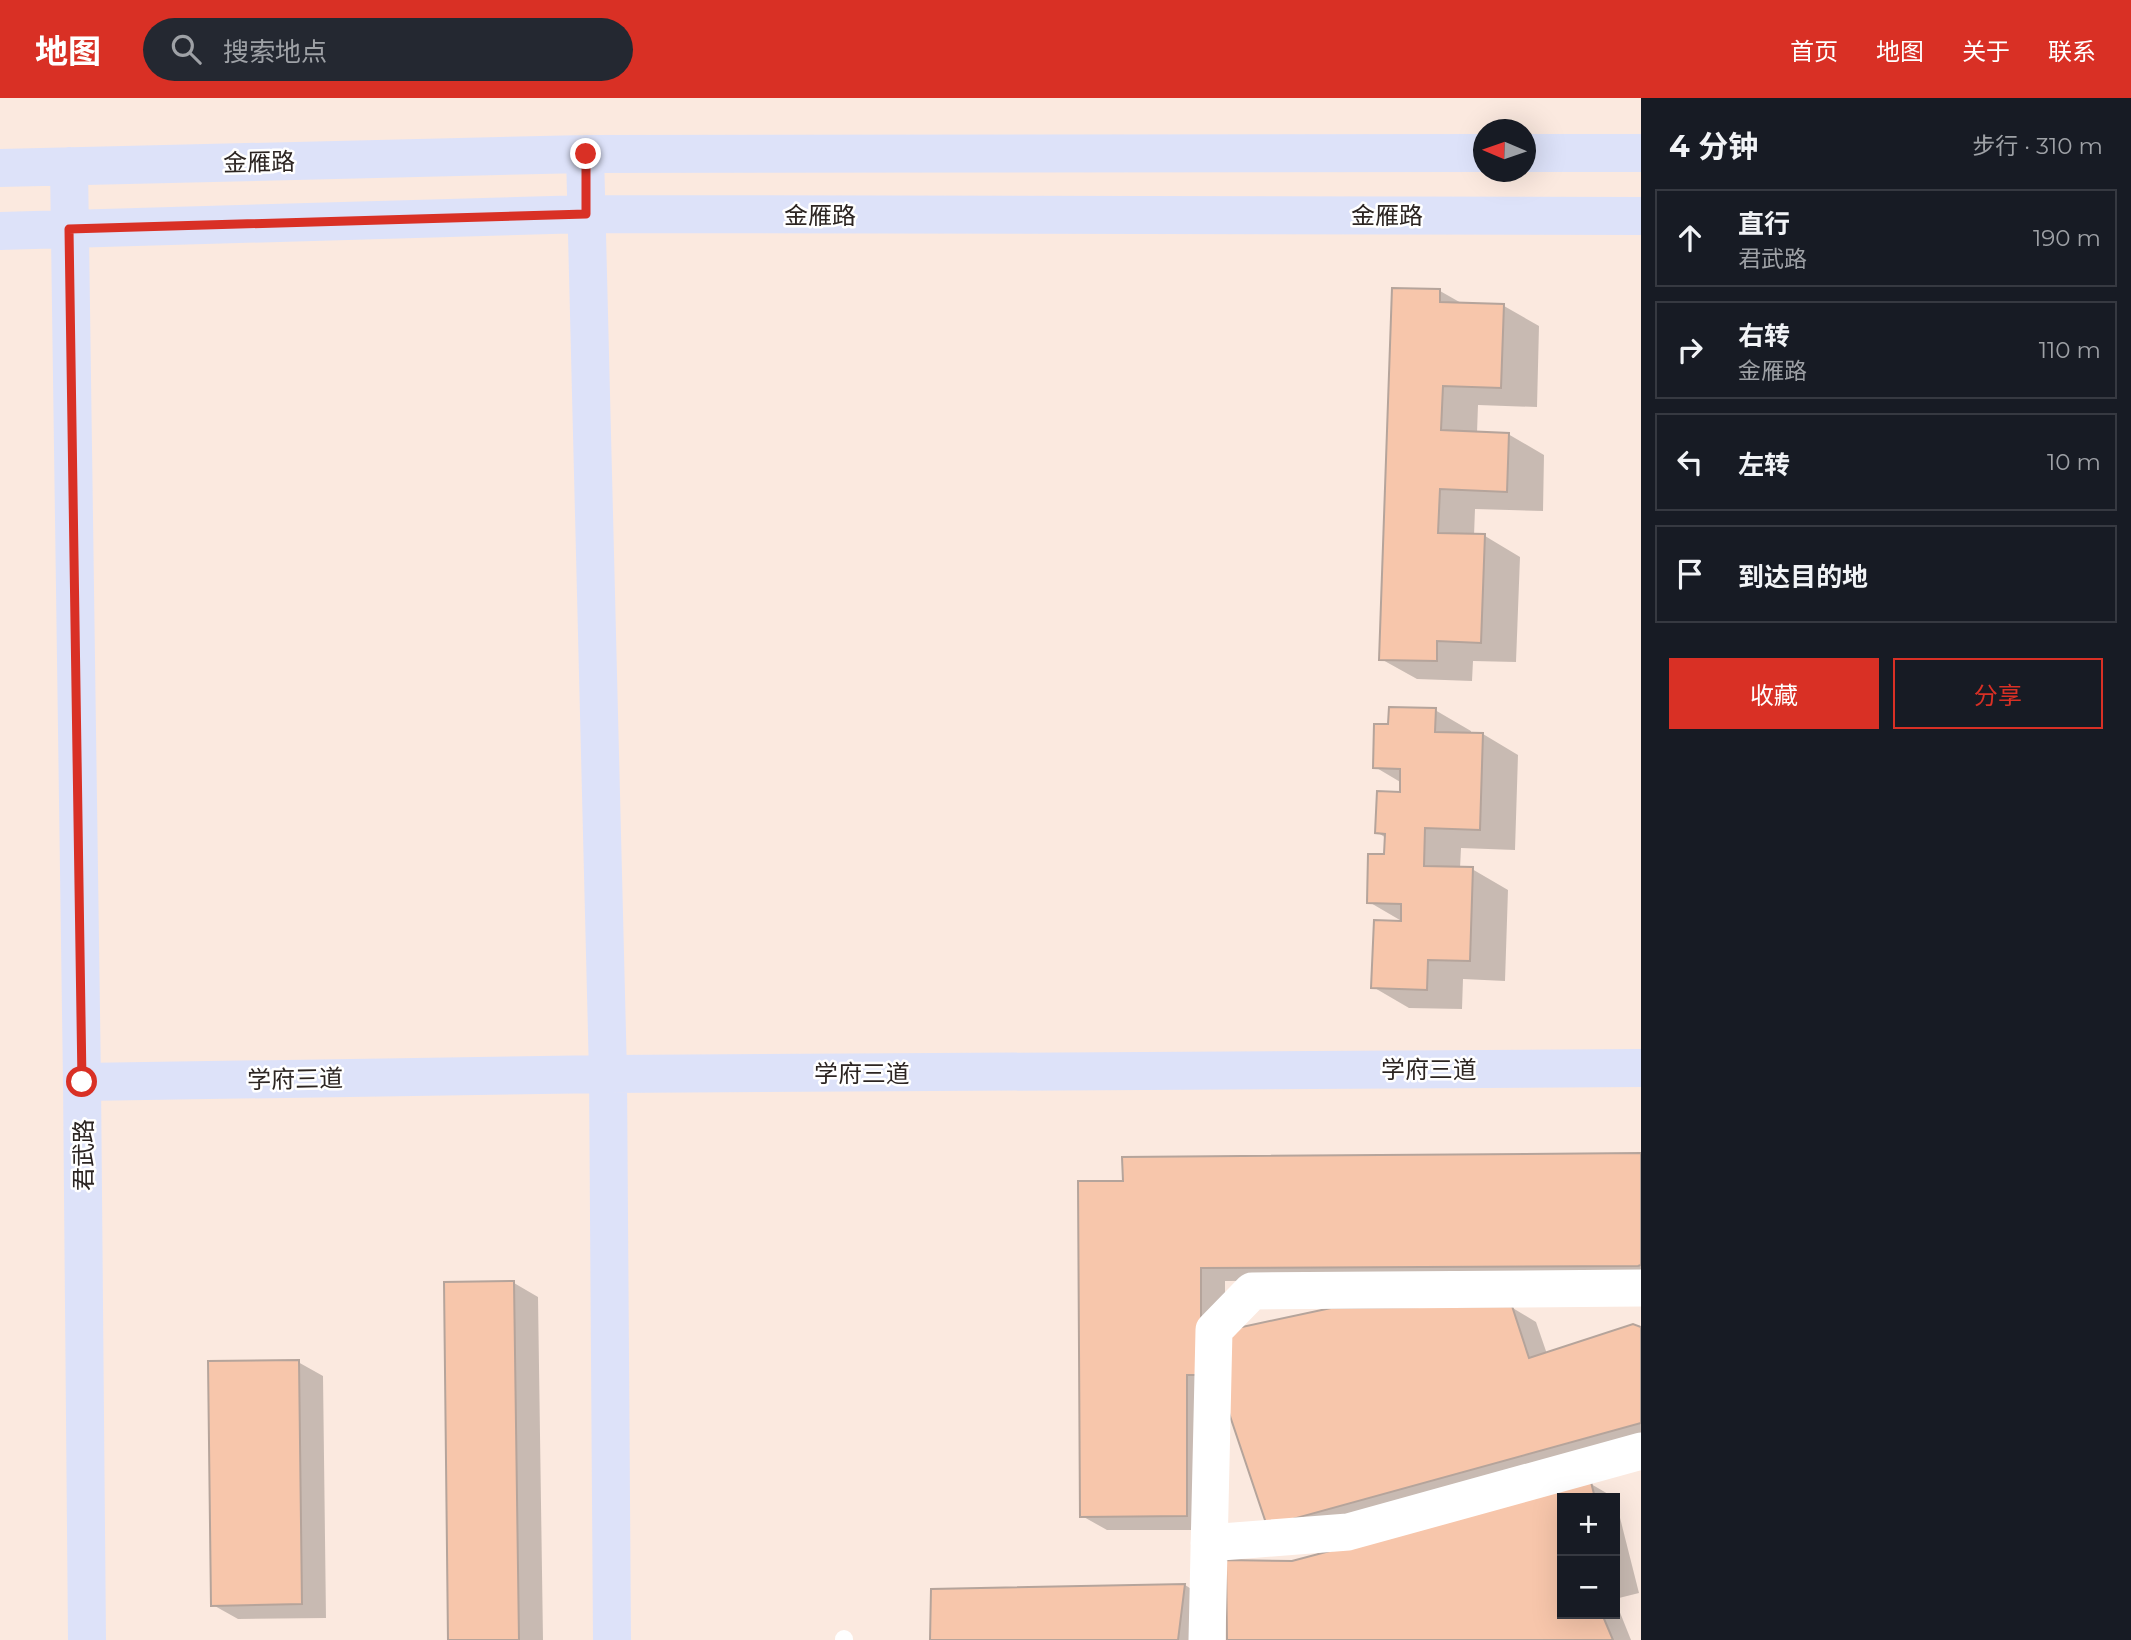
<!DOCTYPE html>
<html lang="zh">
<meta charset="utf-8">
<style>
:root{--surface:#171b24;--page:#242831;--text:#f1f3f6;--muted:#9ea1a6;--line:#363941;--accent:#d93025}
body{margin:0;font-family:Montserrat,"Noto Sans SC",sans-serif;background:var(--page);color:var(--text)}
.controls{position:absolute;right:21px;bottom:21px;display:grid;overflow:hidden;border-radius:0px;box-shadow:0 7px 28px #0002}
.controls button{width:63px;height:63px;display:grid;place-items:center;padding:0;border:0;border-bottom:2px solid var(--line);background:var(--surface);color:var(--text);font:35px sans-serif}
.compass{position:absolute;left:1473px;top:21px;width:63px;height:63px;border-radius:50%;background:var(--surface);box-shadow:0 7px 28px #0002;rotate:272deg}
.stop{position:absolute;width:21px;height:21px;margin:-16px;border:5px solid #d93025;border-radius:50%;background:#fff}
.stop.end{background:#d93025;border-color:#fff;box-shadow:0 2px 7px #0008}
.list{margin:0;padding:0;list-style:none}
h2{display:flex;justify-content:space-between;align-items:center;height:91px;margin:0;padding:0 28px;font-size:30px}
h2 small{font-size:23px;font-weight:400;color:var(--muted)}
.list li{display:grid;grid-template-columns:46px 1fr auto;gap:21px;align-items:center;box-sizing:border-box;height:98px;margin:0 14px 14px;padding:0 14px;border:2px solid var(--line);border-radius:0px}
.list b{display:block;font-size:26px;white-space:nowrap}
.list p{margin:0;font-size:23px;white-space:nowrap;color:var(--muted)}
.list em{font-size:23px;font-style:normal;color:var(--muted)}
.actions{display:flex;gap:14px;padding:21px 28px}
.actions a{flex:1;padding:16px 0;border:2px solid var(--accent);border-radius:0px;text-align:center;font-size:24px;color:var(--accent)}
.actions .main{background:var(--accent);color:#fff}
.icon{flex:none;width:38px;height:38px;fill:none;stroke:currentColor;stroke-width:2;stroke-linecap:round;stroke-linejoin:round}
.map{position:relative;flex:none;width:1641px;height:1542px;overflow:hidden}
header{display:flex;align-items:center;gap:42px;box-sizing:border-box;height:98px;padding:0 35px;background:var(--accent);color:#fff}
header strong{font-size:33px}
nav{display:flex;gap:38px;margin-inline-start:auto;font-size:24px}
.search{width:490px;height:63px;background:var(--page);display:flex;align-items:center;gap:18px;box-sizing:border-box;padding:0 24px;border-radius:38px;color:var(--muted);font-size:26px}
main{display:flex}
aside{flex:1;background:var(--surface)}
.map>svg:first-child{display:block}
</style>
<header>
<strong>地图</strong>
<div class="search"><svg class="icon" aria-label="search" viewBox="0 0 24 24"><circle cx="10" cy="10" r="6"/><path d="M15 15l6 6"/></svg>搜索地点</div>
<nav><a>首页</a><a>地图</a><a>关于</a><a>联系</a></nav>
</header>
<main>
<div class="map">
<svg width="1641" height="1542" viewBox="0 0 1641 1542">
<rect width="100%" height="100%" fill="#fbe9df"/>
<path fill="#0003" d="M1440,193L1463,206L1504,208L1539,228L1537,309L1478,307L1477,335L1508,336L1544,357L1543,413L1475,411L1474,438H1485L1520,459L1516,564L1473,563L1472,583L1417,581L1381,561Z
M1435,612L1471,633V636H1483L1518,657L1515,752L1461,750L1460,771H1472L1508,792L1505,883L1463,881L1462,911L1409,910L1373,889L1405,825L1369,804L1386,758V740L1377,734L1402,695V685L1375,669L1390,628Z
M1641,1057V1181L1225,1183V1291L1212,1432H1107L1082,1418L1124,1085V1060Z
M514,1185L538,1199L543,1542H450Z
M1511,1209L1536,1224L1547,1256L1633,1228L1641,1231V1345L1294,1441L1269,1427Z
M298,1264L323,1278L326,1520L238,1521L213,1507Z
M1591,1386L1615,1400L1639,1495L1615,1501V1400H1562V1516H1615V1502L1631,1542H1229L1292,1465Z
M1185,1487L1209,1502L1204,1542H931Z"/>
<path fill="#f7c6ab" stroke="#b5a49b" stroke-width="2" d="M1392,190L1440,191V204L1504,206L1501,290L1443,288L1441,332L1509,335L1507,394L1440,391L1438,435L1485,436L1481,545L1437,543V563L1379,562Z
M1389,609L1436,610L1435,634L1483,635L1480,732L1425,730L1424,768L1473,769L1470,863L1428,862L1427,892L1371,890L1374,822L1401,823V806L1367,805L1368,756H1384L1385,736L1375,735L1377,693L1400,694V671L1373,670L1374,626H1388Z
M1641,1055V1167L1638,1168L1201,1170V1277H1187V1418L1080,1419L1078,1083H1123L1122,1059Z
M514,1183L519,1542H448L444,1184Z
M1512,1208L1529,1260L1633,1226L1641,1229V1325L1267,1428L1227,1309L1228,1232L1331,1210Z
M299,1262L302,1506L211,1508L208,1263Z
M1591,1384L1595,1400H1562V1516H1602L1613,1542H1227L1226,1462L1292,1463Z
M1185,1486L1178,1542H930L931,1491Z"/>
<g fill="none" stroke-linecap="round" stroke-linejoin="round">
<path stroke="#fff" stroke-width="18" d="M844,1541V1542"/>
<path stroke="#fff" stroke-width="37" d="M1209,1445L1348,1434L1641,1353
M1207,1542L1214,1232L1252,1193L1641,1190"/>
<path stroke="#dde2f9" stroke-width="38" d="M1526,55H1641
M585,56L608,976L612,1542
M69,68L82,984L87,1542
M0,70L585,56L1484,55
M0,133L586,116L1641,118
M82,984L608,976L1641,970"/>
</g>
<g fill="none" stroke-linecap="round" stroke-linejoin="round">
<path stroke="#d93025" stroke-width="9" d="M82,984L69,131L586,116V56"/>
</g>
<g text-anchor="middle" dominant-baseline="central" stroke-width="5" stroke-linejoin="round" paint-order="stroke">
<g font-size="24" fill="#2c2522" stroke="#fff">
<text transform="translate(259 64) rotate(-1)">金雁路</text>
<text x="820" y="117">金雁路</text>
<text x="1387" y="117">金雁路</text>
<text x="1429" y="971">学府三道</text>
<text x="862" y="975">学府三道</text>
<text transform="translate(295 981) rotate(-1)">学府三道</text>
<text transform="translate(83 1057) rotate(-90)">君武路</text>
</g>
</g>
</svg>
<div class="controls">
<button>+</button>
<button>−</button>
</div>
<svg class="compass" viewBox="-18 -18 36 36"><path d="M0-13l5 13h-10z" fill="#e53935"/><path d="M0 13l5-13h-10z" fill="#9ea1a6"/></svg>
<div class="stop" style="left:82px;top:984px"></div>
<div class="stop end" style="left:586px;top:56px"></div>
</div>
<aside>
<h2>4 分钟<small>步行 · 310 m</small></h2>
<ul class="list">
<li><svg class="icon" aria-label="ahead" viewBox="0 0 24 24"><path d="M12 20V5M6 11l6-6 6 6"/></svg><div><b>直行</b><p>君武路</p></div><em>190 m</em></li>
<li><svg class="icon" aria-label="right" viewBox="0 0 24 24"><path d="M7 20v-9h11M14 6l5 5-5 5"/></svg><div><b>右转</b><p>金雁路</p></div><em>110 m</em></li>
<li><svg class="icon" aria-label="left" viewBox="0 0 24 24"><path d="M17 20v-9H6M10 6l-5 5 5 5"/></svg><div><b>左转</b></div><em>10 m</em></li>
<li><svg class="icon" aria-label="arrive" viewBox="0 0 24 24"><path d="M6 21V4h12l-3 4 3 4H6"/></svg><div><b>到达目的地</b></div></li>
</ul>
<div class="actions"><a class="main">收藏</a><a>分享</a></div>
</aside>
</main>
